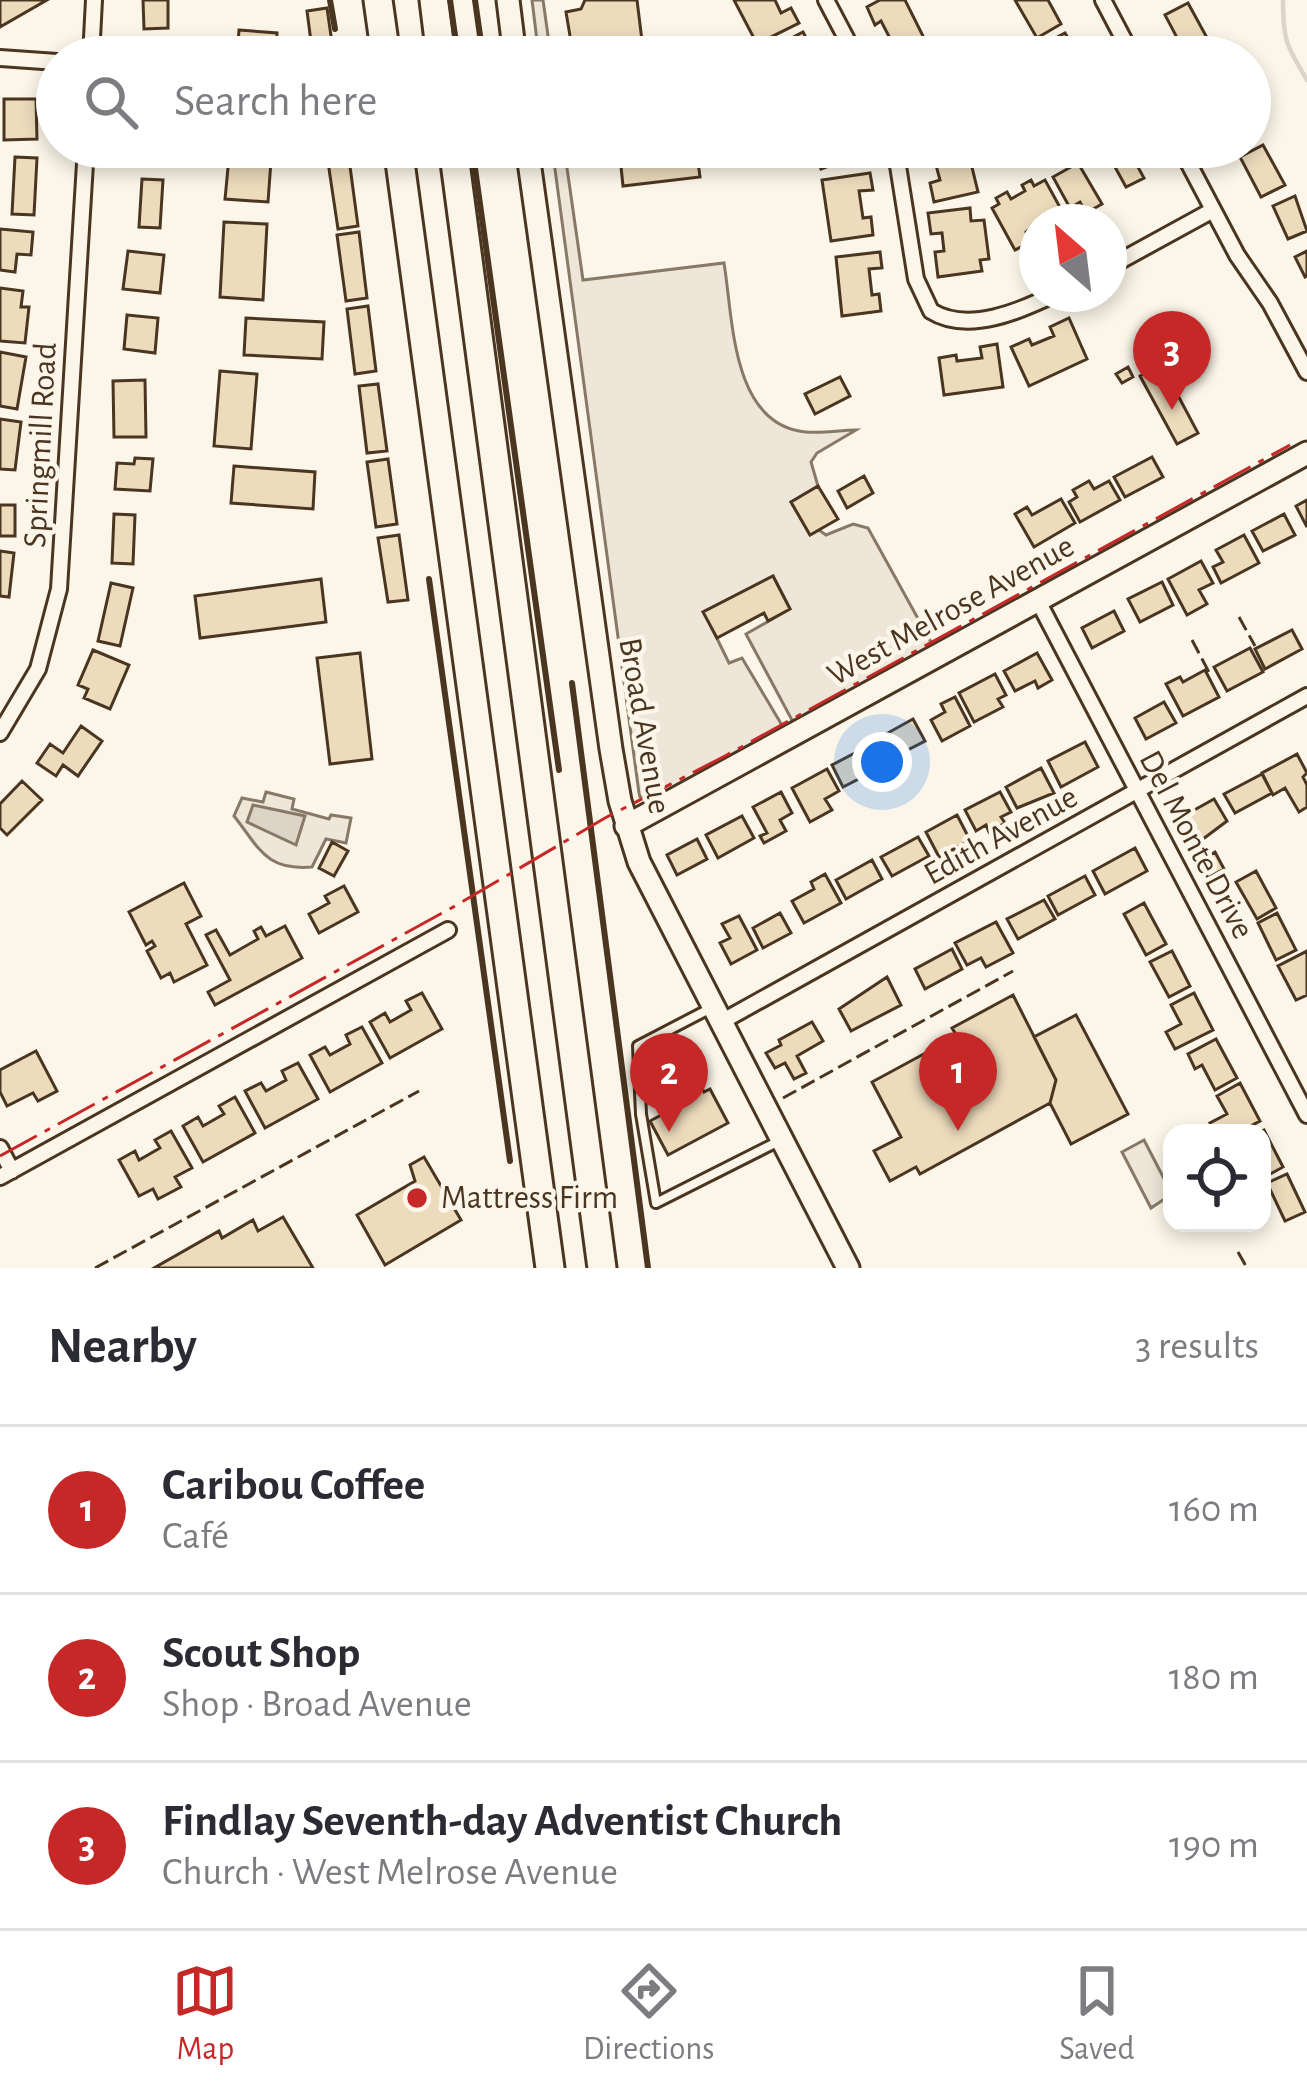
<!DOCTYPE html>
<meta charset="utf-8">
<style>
:root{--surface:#fff;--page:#f2f2f3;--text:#2b2b33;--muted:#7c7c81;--line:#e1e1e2;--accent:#c62828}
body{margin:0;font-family:"Alegreya Sans",sans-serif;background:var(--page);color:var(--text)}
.controls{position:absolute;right:36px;bottom:36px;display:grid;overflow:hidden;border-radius:24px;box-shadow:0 6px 18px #0003}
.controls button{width:108px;height:108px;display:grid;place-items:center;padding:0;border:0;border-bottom:3px solid var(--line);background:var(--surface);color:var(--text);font:60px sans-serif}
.compass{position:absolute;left:1019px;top:204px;width:108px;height:108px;border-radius:50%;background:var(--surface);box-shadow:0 6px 18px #0003;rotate:332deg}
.you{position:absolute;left:882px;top:762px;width:42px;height:42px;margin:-30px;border:9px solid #fff;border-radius:50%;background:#1a73e8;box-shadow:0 0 0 18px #1a73e833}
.badge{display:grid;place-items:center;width:78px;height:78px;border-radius:50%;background:var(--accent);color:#fff;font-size:39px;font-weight:700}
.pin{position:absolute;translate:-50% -99px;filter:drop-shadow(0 3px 6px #0008)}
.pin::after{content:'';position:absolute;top:63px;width:42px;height:36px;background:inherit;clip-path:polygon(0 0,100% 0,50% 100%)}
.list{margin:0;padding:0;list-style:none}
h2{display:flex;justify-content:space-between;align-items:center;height:156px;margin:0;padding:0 48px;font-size:51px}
h2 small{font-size:39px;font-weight:400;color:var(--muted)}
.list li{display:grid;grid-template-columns:78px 1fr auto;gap:36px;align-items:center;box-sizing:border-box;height:168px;padding:0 48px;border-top:3px solid var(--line)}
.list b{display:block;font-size:45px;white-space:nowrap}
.list p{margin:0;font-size:39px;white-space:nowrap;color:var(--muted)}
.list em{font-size:39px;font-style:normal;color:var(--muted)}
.icon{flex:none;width:66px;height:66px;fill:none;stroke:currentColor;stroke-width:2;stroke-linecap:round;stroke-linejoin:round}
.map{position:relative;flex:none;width:1307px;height:1268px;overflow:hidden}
.search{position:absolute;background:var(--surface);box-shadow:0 6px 18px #0003;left:36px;right:36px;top:36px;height:132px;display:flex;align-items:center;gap:30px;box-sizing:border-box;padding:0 42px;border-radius:66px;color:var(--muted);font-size:45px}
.sheet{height:660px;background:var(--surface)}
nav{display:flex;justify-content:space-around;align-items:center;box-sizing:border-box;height:168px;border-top:3px solid var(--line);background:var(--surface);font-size:33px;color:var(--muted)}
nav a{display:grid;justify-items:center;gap:6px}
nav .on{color:var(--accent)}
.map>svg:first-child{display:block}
</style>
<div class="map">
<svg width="1307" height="1268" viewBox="0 0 1307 1268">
<rect width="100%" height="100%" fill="#fbf6e9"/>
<path fill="#ede6d9" stroke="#887966" stroke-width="3" d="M532,0H543L551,57H539Z
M552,147H564L583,280L724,263C733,317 731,418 799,431C816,435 838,430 856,430L817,453L811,462L818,486L791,502L810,535L819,530L826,535L853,524L868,528L932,644L930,650L799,722H793L746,634L790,609L773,576L704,612L729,663L742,658L783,727L781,732L651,800L640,797L639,793Z
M266,792L294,799L292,809L329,819L331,815L351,818L346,843L326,839L312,867C266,871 260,849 234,816L242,798L263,802Z
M1144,1140L1172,1194L1151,1208L1122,1152Z"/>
<path fill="#dcd4c6" stroke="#887966" stroke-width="3" d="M253,805L305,816L296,845L247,822Z"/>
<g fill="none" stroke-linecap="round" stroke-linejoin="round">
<path stroke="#dcd4c6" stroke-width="4.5" d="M1283,0C1283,42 1287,46 1307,80"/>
</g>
<path fill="#ecdcbc" stroke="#4a3520" stroke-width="3" d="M0,0H47L0,27Z
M143,0H168V28L144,29Z
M585,0H637L644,57L685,52V57H594L586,45L572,48L566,12L581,9Z
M734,0H775L781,13L791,8L799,23L757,44Z
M880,0H905L927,44L902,57H888L884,48L893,44L881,21L875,25L867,7Z
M1015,0H1048L1061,24L1037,38Z
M1188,3L1206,36L1183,49L1165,15Z
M327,8L334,57H313L307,11Z
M239,30L277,33L276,57H237Z
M803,32L811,47L803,51L806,57H765L763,53Z
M1065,33L1079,57H1051L1044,44Z
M175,47V57H141V48Z
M4,99H36L37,139L4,140Z
M1263,145L1285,185L1261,197L1240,157Z
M137,147H168V157L137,156Z
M230,147H272L268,202L225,199Z
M619,147H696L700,177L623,186Z
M813,147H858L861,154L821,169Z
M926,147H967L978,192L934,202L930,183L940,180L933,154L928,155Z
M1104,147H1127L1144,178L1126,187Z
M15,157L37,158L34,215L12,214Z
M349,159L358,226L338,229L328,162Z
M1078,163L1102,204L1086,213L1080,202L1070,208L1053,177Z
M870,173L873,190L859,191L863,218L871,217L873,235L831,241L822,180Z
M142,179L163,180L160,228L139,227Z
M1031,180L1034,186L1045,180L1068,222H1037L1026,232L1031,242L1015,250L992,208L999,204L996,198L1007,192L1011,199L1025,191L1022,185Z
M1295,196L1307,231L1288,239L1273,206Z
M970,208L971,221L984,220L989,259L980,260L982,271L938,277L935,252L944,251L942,233L931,234L928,213Z
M224,222L267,224L263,300L220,297Z
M0,229L33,232L31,255L17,254L15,272L0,270Z
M359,232L367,298L346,301L337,235Z
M128,251L164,255L160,293L123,289Z
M1307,251V276L1305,277L1295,257Z
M880,252L882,268L869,269L872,295L879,294L881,311L842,316L836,257Z
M0,288L23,291L21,307H29L25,343L0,341Z
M368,306L376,371L355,374L347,309Z
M127,315L158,318L155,353L124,349Z
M246,318L324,322L322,359L244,355Z
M1069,318L1087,359L1029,386L1011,347L1029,339L1032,345L1054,336L1050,327Z
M997,344L1003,387L944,395L939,358L956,355L957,361L982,358L980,347Z
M0,352L26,357L17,409L0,406Z
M1177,355L1190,379L1174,388L1198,433L1177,444L1140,376Z
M1128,367L1133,377L1122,383L1116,374Z
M220,371L257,374L251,449L214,446Z
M840,377L850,396L815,414L805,394Z
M145,380L146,437H114L113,381Z
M378,384L387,451L367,453L359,386Z
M0,419L21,422L15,470L0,469Z
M1152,457L1163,477L1125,497L1114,477Z
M135,458L153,459L150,491L115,489L117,463L134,464Z
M388,459L397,524L376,527L367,462Z
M234,466L315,472L313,509L231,503Z
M864,476L873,493L847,508L838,491Z
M1089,481L1094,489L1109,481L1120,500L1080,522L1069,502L1077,497L1073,490Z
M818,486L838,519L810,535L791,502Z
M1061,499L1075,523L1034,547L1015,514L1027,507L1032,515Z
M1307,500V527L1296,506Z
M0,505H15V536H0Z
M114,514L135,515L133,564L112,563Z
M1284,514L1295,535L1263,551L1252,531Z
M399,535L408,600L388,602L378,538Z
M1244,535L1259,563L1221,583L1213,567L1223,562L1216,550Z
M0,551L14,553L9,597L0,596Z
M1201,561L1213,583L1199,590L1207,604L1187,615L1168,579Z
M773,576L790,609L768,621L764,613L717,638L703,612Z
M321,579L326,622L200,638L195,596Z
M1162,582L1173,605L1140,622L1128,599Z
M111,583L133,588L120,646L98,641Z
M1114,611L1124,631L1092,648L1082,628Z
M1292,630L1302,649L1265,669L1255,649Z
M1250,648L1263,672L1227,691L1214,667Z
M93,650L129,665L110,709L84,698L88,689L78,685Z
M360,653L372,759L330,764L317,658Z
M1037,653L1052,680L1038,688L1035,681L1015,691L1004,671Z
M1205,670L1219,697L1183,716L1166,684L1180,677L1183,682Z
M995,674L1006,695L998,699L1003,707L974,722L959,693Z
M955,697L970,726L942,741L931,720L945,712L941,704Z
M1164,702L1176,723L1146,739L1135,718Z
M913,719L925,741L888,760L877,739Z
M81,726L102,741L78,776L63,765L56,776L37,763L50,744L63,753Z
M1085,742L1098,767L1061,787L1048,761Z
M870,745L882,767L843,787L832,765Z
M1297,754L1307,773L1303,777L1307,785V807L1299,812L1285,788L1273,795L1262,773Z
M1041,768L1054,793L1017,808L1006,787Z
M827,769L839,791L825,799L832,810L810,822L792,788Z
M1262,774L1272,793L1235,813L1224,794Z
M22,781L42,800L7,835L0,828V804Z
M781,792L792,813L780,820L786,831L764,843L760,836L767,833L753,807Z
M1000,792L1011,812L1001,817L1005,823L989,832L986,825L976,831L965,810Z
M1214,799L1227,821L1195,845L1180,818Z
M957,815L970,840L939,857L926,832Z
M742,816L754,838L718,858L706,835Z
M918,837L929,856L892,876L881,857Z
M697,839L707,859L677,875L667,855Z
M332,842L348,851L334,876L319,868Z
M1135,848L1147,871L1105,894L1093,871Z
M1215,852L1224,869L1208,878L1199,861Z
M872,860L882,879L846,899L836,880Z
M1256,871L1276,908L1257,919L1236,882Z
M825,874L841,903L804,923L792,901L814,889L811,882Z
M1085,876L1095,895L1058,915L1048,896Z
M184,883L201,916L186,924L207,965L174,982L170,973L161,978L147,951L155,946L152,941L146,945L129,912Z
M344,886L358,912L319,933L309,914L329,903L325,896Z
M1044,900L1055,919L1018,939L1007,919Z
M1144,903L1166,944L1146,955L1124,914Z
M780,913L791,933L763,948L753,928Z
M1277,913L1296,950L1276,960L1258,923Z
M739,916L757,950L731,964L720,943L730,938L722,924Z
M996,922L1013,953L986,967L981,958L967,965L955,943Z
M285,926L302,958L215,1005L208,992L230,980L206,935L216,930L230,955L258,939L254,931L261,927L266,936Z
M952,949L962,969L925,989L915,969Z
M1172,951L1190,986L1169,997L1150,962Z
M1307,951V995L1296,1000L1278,966Z
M887,977L901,1005L851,1031L839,1009Z
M422,993L442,1029L390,1058L370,1022L385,1013L390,1022L411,1010L406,1001Z
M1194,993L1213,1030L1175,1049L1166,1032L1181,1024L1171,1005Z
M1013,995L1056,1080L1050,1103L920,1174L916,1167L890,1181L874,1151L901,1137L872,1082L957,1036L952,1028Z
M1076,1015L1128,1114L1071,1144L1050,1103L1056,1080L1034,1037Z
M812,1022L823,1041L797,1056L806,1073L794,1079L785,1063L775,1068L766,1053L781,1045L779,1040Z
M362,1027L382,1063L330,1092L310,1055L325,1047L330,1055L350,1044L346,1035Z
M1216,1039L1237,1078L1215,1090L1202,1065L1195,1069L1188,1054Z
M36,1051L57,1091L38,1101L33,1093L7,1106L0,1092V1070Z
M688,1060L704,1092L710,1089L728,1123L668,1155L650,1121L674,1108L658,1076Z
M298,1063L318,1099L265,1128L245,1091L261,1083L266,1091L286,1080L282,1071Z
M1240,1083L1260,1121L1237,1133H1215L1210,1123L1227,1114L1217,1096Z
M235,1097L255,1133L203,1162L183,1126L198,1117L203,1126L224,1114L219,1106Z
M1264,1130L1283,1167L1263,1178L1262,1133H1258Z
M171,1131L192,1168L175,1177L181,1187L158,1199L153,1189L139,1196L119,1160L135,1151L139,1160L160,1148L155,1140Z
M424,1157L461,1220L385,1265L357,1215L415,1181L410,1165Z
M1287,1174L1305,1212L1285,1221L1267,1183Z
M283,1217L313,1268H154L219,1231L222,1238L253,1220L258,1231Z"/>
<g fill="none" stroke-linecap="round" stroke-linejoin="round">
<defs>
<path id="lane" d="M711,1008L638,1046L641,1114L656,1203L781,1140"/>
<path id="street" d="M826,0L856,57
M1103,0L1133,57
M91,57L94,0
M0,58L57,62
M895,147L916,279L931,311C968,334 1020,311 1055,294
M1180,147L1237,255L1270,303L1307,372
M1109,267L1213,210
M1038,601L1307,1115
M0,733L38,669L59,589L86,147
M721,1022L1307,696
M0,1148L12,1171
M0,1177L448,930"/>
<path id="secondary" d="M508,0L515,57
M527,147L611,749L620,801L639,862L848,1268
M626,826L1307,453"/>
<path id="highway" d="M378,0L386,57
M434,0L441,57
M398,147L550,1268
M453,147L602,1268"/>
</defs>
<use href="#lane" stroke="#4a3520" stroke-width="14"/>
<use href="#street" stroke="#4a3520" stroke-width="20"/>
<use href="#secondary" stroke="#4a3520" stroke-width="27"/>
<use href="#highway" stroke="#4a3520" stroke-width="33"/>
<use href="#lane" stroke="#fbf6e9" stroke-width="8"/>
<use href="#street" stroke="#fbf6e9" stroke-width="14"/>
<use href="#secondary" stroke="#fbf6e9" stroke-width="21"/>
<use href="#highway" stroke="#fbf6e9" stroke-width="27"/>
<path stroke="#4a3520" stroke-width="3" stroke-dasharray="15 6" stroke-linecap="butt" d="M1239,617L1255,646
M1192,640L1211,676
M783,1098L1013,971
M1238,1252L1247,1268
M95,1268L419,1091"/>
<path stroke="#4a3520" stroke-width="6" d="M330,0L335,29
M450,0L458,57
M475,0L483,57
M472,147L559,770
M429,579L510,1161
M572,683L648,1268"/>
<path stroke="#c62828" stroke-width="3" stroke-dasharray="42 9 6 9" stroke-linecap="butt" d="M0,1156L455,906L605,818L725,756L1290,445"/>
</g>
<circle fill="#c62828" stroke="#fbf6e9" stroke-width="4.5" cx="417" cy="1198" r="12"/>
<g text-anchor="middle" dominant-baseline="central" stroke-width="9" stroke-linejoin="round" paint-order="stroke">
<g font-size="33" fill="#4a3520" stroke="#fbf6e9">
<text transform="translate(41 445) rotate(-87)">Springmill Road</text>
<text transform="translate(951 611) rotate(-29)">West Melrose Avenue</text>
<text transform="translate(644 726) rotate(80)">Broad Avenue</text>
<text transform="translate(1001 836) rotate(-29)">Edith Avenue</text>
<text transform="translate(1196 845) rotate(62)">Del Monte Drive</text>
</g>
<g font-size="33" fill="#4a3520" stroke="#fbf6e9" text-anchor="start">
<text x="441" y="1198">Mattress Firm</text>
</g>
</g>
</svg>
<div class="controls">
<button><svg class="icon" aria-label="locate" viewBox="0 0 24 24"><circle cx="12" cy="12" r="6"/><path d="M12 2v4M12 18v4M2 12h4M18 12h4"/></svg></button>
</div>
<svg class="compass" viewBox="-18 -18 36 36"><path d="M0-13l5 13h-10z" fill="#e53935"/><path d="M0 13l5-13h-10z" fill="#7c7c81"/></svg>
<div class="you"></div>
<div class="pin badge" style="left:958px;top:1131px">1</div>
<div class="pin badge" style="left:669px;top:1132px">2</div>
<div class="pin badge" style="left:1172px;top:410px">3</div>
<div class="search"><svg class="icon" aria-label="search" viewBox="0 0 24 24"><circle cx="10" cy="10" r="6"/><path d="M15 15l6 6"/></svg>Search here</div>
</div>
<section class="sheet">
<h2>Nearby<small>3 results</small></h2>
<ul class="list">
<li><span class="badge">1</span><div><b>Caribou Coffee</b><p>Café</p></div><em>160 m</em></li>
<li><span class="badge">2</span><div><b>Scout Shop</b><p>Shop · Broad Avenue</p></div><em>180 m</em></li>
<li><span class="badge">3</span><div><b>Findlay Seventh-day Adventist Church</b><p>Church · West Melrose Avenue</p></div><em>190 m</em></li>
</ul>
</section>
<nav>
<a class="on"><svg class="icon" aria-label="map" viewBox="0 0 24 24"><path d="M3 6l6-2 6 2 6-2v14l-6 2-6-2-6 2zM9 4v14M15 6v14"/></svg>Map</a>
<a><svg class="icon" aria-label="directions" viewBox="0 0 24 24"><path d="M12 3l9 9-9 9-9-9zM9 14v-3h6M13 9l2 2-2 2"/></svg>Directions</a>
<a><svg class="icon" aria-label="saved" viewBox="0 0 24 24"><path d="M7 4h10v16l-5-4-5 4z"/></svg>Saved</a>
</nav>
